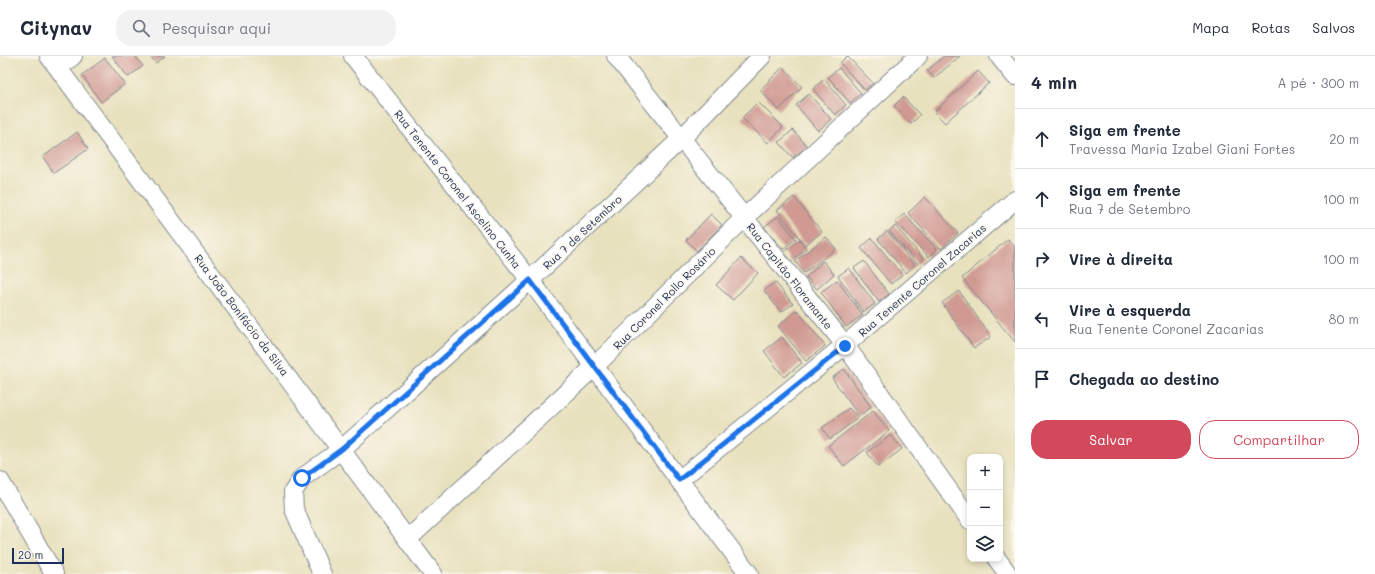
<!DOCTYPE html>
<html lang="pt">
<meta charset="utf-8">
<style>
:root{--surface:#fff;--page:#f2f2f3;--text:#1f2937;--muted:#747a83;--line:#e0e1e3;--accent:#d1495b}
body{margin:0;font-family:Mali,sans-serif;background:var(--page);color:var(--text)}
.controls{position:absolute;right:12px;bottom:12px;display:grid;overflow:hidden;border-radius:8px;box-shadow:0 2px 6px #0003}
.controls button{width:36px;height:36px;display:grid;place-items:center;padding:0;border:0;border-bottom:1px solid var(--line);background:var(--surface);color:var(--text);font:20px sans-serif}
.scale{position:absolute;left:12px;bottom:10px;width:52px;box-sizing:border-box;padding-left:4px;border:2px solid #1b2f5e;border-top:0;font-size:11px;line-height:14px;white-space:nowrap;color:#1b2f5e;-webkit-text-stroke:3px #fbf7ec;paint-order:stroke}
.stop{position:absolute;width:12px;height:12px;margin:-9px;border:3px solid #1a73e8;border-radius:50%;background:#fff}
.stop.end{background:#1a73e8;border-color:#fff;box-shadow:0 1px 4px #0008}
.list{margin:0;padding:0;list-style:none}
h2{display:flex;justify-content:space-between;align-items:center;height:52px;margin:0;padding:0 16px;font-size:17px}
h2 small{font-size:13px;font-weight:400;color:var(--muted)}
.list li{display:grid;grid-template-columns:26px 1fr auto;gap:12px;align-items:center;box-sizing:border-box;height:60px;padding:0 16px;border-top:1px solid var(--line)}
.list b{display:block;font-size:15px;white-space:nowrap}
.list p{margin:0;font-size:13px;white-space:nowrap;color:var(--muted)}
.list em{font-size:13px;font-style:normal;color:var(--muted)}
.actions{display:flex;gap:8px;padding:12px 16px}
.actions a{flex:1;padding:9px 0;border:1px solid var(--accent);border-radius:16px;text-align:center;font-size:14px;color:var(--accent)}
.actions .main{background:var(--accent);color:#fff}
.icon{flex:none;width:22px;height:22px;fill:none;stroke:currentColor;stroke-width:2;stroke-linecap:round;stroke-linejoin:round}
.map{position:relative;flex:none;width:1015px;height:518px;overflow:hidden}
header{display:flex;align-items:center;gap:24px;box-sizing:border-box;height:56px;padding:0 20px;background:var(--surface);border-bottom:1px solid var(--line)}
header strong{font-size:19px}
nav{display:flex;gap:22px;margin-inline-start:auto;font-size:14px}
.search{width:280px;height:36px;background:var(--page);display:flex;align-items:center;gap:10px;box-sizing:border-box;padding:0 14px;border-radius:16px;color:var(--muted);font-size:15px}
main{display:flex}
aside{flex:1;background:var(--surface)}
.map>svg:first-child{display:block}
</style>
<header>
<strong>Citynav</strong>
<div class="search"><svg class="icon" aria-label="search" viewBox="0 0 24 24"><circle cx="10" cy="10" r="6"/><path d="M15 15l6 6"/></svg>Pesquisar aqui</div>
<nav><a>Mapa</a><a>Rotas</a><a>Salvos</a></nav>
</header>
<main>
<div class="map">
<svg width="1015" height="518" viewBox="0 0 1015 518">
<rect width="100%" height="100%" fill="#fbf7ec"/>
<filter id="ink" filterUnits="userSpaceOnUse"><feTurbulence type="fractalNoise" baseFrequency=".025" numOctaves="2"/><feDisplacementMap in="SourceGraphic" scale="8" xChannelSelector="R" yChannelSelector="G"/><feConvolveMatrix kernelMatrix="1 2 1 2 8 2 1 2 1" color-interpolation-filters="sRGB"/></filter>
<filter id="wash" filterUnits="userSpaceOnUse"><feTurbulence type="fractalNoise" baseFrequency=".012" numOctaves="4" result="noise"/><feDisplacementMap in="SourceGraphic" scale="16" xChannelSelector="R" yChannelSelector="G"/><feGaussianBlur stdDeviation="0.9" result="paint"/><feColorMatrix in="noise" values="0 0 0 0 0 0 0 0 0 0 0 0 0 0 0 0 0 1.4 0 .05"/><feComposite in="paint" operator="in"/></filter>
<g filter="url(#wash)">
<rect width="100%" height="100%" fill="#e8e1be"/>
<g id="blocks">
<path fill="#d09a93" d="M112,0H135L143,10L128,21Z
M150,0H165L156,7Z
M847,0L873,27L865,34L840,7Z
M944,0H960L934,22L927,15Z
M105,2L125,28L101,46L82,19Z
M783,11L802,31L779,54L760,34Z
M839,12L861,37L850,47L828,21Z
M978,15L989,27L945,67L934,56Z
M824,23L846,49L835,59L813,33Z
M809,38L831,63L818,75L796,49Z
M903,41L920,59L911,68L894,50Z
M758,46L783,71L768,87L742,62Z
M793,74L807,90L793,102L779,86Z
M77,76L88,93L54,117L43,101Z
M794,141L822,176L805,189L777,154Z
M925,141L958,177L941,193L908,157Z
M711,158L722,169L697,195L686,184Z
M904,158L937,193L929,201L895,166Z
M778,160L796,183L783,193L764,171Z
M895,170L924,203L918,208L889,175Z
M887,175L915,209L906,217L878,183Z
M826,181L836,193L804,217L795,205Z
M872,182L902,219L891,228L861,192Z
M1008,183L1015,191V286L962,222Z
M799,184L806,193L791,205L784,196Z
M741,202L758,217L733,244L716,229Z
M823,205L834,218L817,233L806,221Z
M864,205L889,238L879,246L854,212Z
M849,212L875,248L863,256L838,220Z
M837,224L863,259L846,271L821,236Z
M775,226L793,248L781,256L764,235Z
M959,235L991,281L974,292L942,247Z
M797,254L825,290L806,305L778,270Z
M782,281L802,307L784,321L764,295Z
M844,313L871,351L859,360L832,322Z
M849,352L858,362L830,383L822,372Z
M873,355L889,375L844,410L828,390Z
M891,379L902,393L878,411L867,396Z"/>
</g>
</g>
<g filter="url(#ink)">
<use href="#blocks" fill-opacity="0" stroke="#82888e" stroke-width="1"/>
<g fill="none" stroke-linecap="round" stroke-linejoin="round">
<defs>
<path id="street" d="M49,0L433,518
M353,0L530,224L749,518
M616,0L845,289L970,464
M999,0L1015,20
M58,12L73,0
M679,424L845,289L1015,144
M0,425L54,518
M408,483L594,311L744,162L918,0
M997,503L1008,518
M322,518L294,453L293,436L302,422L342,393L530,224L681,83L762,0"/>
</defs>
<use href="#street" stroke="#82888e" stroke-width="20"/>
<use href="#street" stroke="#fff" stroke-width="18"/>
</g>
</g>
<g fill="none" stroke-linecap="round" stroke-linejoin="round" filter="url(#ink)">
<path stroke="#1a73e8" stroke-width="5" d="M302,422L342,393L530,224L679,424L845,290"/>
</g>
<g text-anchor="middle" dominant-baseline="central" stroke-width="3" stroke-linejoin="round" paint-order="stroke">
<g font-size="11" fill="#1b2f5e" stroke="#fbf7ec">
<text transform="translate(458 133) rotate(52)">Rua Tenente Coronel Ascelino Cunha</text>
<text transform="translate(582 176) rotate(-43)">Rua 7 de Setembro</text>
<text transform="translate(790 220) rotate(52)">Rua Capitão Floramante</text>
<text transform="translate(922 224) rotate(-41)">Rua Tenente Coronel Zacarias</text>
<text transform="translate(664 242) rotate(-45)">Rua Coronel Rollo Rosário</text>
<text transform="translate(242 259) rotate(53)">Rua João Bonifácio da Silva</text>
</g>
</g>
</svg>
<div class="controls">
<button>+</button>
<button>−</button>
<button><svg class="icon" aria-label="layers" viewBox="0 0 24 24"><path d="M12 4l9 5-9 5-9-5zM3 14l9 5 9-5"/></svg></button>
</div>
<div class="scale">20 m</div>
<div class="stop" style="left:302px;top:422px"></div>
<div class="stop end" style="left:845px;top:290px"></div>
</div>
<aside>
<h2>4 min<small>A pé · 300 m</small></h2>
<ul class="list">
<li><svg class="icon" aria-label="ahead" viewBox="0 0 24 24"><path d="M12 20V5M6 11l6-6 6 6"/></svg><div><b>Siga em frente</b><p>Travessa Maria Izabel Giani Fortes</p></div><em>20 m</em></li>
<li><svg class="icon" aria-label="ahead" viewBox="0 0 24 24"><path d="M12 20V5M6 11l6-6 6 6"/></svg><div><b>Siga em frente</b><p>Rua 7 de Setembro</p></div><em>100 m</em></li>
<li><svg class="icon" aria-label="right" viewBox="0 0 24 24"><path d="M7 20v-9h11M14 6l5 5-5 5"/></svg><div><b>Vire à direita</b></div><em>100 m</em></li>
<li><svg class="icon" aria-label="left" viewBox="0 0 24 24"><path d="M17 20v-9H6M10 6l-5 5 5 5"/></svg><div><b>Vire à esquerda</b><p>Rua Tenente Coronel Zacarias</p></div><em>80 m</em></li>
<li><svg class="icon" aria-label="arrive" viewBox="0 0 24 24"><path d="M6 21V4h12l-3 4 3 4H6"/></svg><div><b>Chegada ao destino</b></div></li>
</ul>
<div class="actions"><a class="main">Salvar</a><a>Compartilhar</a></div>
</aside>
</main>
